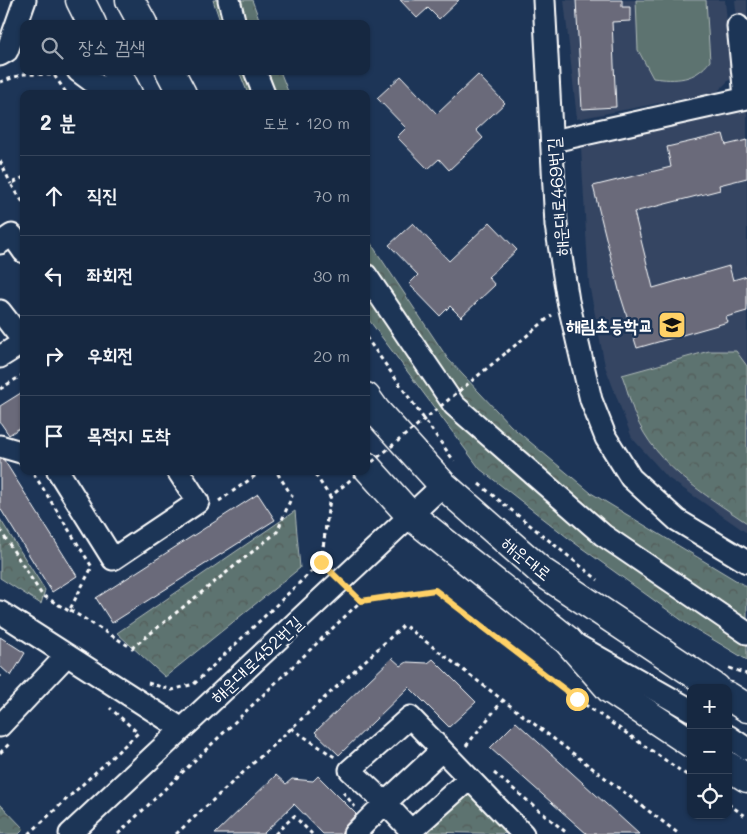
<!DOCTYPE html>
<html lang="ko">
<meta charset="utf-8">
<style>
:root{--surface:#162841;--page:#1f3048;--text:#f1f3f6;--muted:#9ea6b1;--line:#35445a}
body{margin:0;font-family:Mali,"Poor Story",sans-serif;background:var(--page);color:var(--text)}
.controls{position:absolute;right:15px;bottom:15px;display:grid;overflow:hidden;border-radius:10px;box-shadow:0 1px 4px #0004}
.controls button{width:45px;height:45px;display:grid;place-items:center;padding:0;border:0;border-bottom:1px solid var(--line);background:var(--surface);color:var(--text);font:25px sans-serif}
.stop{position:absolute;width:15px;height:15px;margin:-11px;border:4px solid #ffd166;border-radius:50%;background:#fff}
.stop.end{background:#ffd166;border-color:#fff;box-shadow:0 1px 5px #0008}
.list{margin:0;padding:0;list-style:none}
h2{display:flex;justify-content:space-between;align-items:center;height:65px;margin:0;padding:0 20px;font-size:21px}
h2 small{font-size:16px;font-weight:400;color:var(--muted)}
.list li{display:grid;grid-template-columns:32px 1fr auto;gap:15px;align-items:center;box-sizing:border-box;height:80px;padding:0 20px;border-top:1px solid var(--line)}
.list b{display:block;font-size:19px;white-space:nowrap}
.list em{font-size:16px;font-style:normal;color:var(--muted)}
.icon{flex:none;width:28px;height:28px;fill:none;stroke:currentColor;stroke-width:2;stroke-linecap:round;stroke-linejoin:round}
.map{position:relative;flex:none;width:747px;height:834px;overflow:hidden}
.search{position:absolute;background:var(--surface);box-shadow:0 1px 4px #0004;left:20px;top:20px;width:350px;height:55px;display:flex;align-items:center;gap:12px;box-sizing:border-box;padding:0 18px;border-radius:10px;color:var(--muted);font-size:19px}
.panel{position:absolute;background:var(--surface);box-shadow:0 1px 4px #0004;left:20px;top:90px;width:350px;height:385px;border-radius:10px}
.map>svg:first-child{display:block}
</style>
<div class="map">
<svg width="747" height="834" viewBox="0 0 747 834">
<defs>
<pattern id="forest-crowns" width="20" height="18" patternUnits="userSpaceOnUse" patternTransform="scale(1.25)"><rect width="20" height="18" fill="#5d736f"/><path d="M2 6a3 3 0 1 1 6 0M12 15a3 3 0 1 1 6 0" fill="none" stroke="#535c5a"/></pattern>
</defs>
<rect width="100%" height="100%" fill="#1d3557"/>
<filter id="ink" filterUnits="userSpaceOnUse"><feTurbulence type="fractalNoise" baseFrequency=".02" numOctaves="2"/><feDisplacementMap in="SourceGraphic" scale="10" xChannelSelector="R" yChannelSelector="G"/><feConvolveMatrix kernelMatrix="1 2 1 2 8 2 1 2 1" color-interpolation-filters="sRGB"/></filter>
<g filter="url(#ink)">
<path fill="#344562" d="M564,0H725L732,77L717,92L577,119Z
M735,0H747V101L745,97Z
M747,108V533L668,478L632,438L605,366L589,284L581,148Z"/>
<path fill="#5d736f" stroke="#aeb9b7" d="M636,0H706L710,61C695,81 676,81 653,78L638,50Z"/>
<path fill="url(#forest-crowns)" stroke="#aeb9b7" d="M213,0H252L261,24H221Z
M239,71H280L289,94H248Z
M366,236L448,359L511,426L591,493L747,587V660L687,624L572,541L480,469L366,316Z
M709,351H736L747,366V523C704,494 656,466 635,415C630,402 627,388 622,375Z
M295,511L300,568L165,677L117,633Z
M0,519L45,590L41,604L0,578Z
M472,790L518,834L424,832Z
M0,804L24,829L19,834H0Z"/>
<path fill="#6a6a7a" stroke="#fff" d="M400,0H459L439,19L428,8L417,18Z
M576,0H622V7H630V21L612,22L616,107L582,109Z
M478,75L505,103L476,130L483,138L449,170L439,159L428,169L397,137L406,128L377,98L401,76L437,114Z
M723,134L726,145L747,140V178L719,185L720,190L634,212L653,288L729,266L733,280L747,276V311L726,317L728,322L637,348L620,294L593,186L671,167L667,147Z
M490,222L517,250L488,277L495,285L461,317L450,306L440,316L409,284L418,275L389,245L413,223L449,261Z
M24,391V425L9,435L0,422V406Z
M0,459L4,460L77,576L52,592L0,508Z
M258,494L275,520L112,623L96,598Z
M0,637L25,653L11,676L0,666Z
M392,658L401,666L407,662L428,663L433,659L476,702L449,727L409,687L339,755L315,732Z
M516,722L639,834H587L490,748Z
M276,775L286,784L292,779L313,781L318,776L356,814L345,826L342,834H323L294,804L263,834H215Z"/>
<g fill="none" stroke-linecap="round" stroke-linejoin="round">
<defs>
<path id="minor" d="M229,0L235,24
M544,0L556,225L568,301L591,400L606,438L631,478L677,520L747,562
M738,26L745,97
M0,55L7,51L25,0
M78,71L109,94
M255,71L264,94
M553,141L747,98
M0,243L12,235L24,252
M366,275L454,405L603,535L747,633
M0,311L24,342
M0,357L24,342
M0,446L24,453
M58,471L113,559L198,502L178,471
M0,612L182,729
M578,646L691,710
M0,726L67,655
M728,736L747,749
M411,831L469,779
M70,834L443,485
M354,834L385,803L350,770L410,717L523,834
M414,834L385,803L442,750"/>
<path id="major" d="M80,0L92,24
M130,0L143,24
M116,71L128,94
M170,71L182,94
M366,397L376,411L443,485L542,572L716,688
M366,466L410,515L567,640L610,689L691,743
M728,696L747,708
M728,766L747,778"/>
</defs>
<use href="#minor" stroke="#fff" stroke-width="25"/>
<use href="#major" stroke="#fff" stroke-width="31"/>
<path stroke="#fff" stroke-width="3" stroke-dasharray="4 4" stroke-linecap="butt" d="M0,82L24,74L54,75L67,94
M0,161L11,184
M24,177L11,184L24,204
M366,337L454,461
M507,352L552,315
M0,389L24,374
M479,484L598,580
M219,501L262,471
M0,530L42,595L69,611L92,567L32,471
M70,610L132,648L277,532L292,496L276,471
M729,668L747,674
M0,675V677
M148,683L172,690L194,684L321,562L330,497L313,471
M291,728L336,758
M466,746L503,700
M0,753L10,743
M494,773L568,834
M343,792L355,807
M728,804L747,817
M29,834L138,733L110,708
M118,834L361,601L435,590L577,699L691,778
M176,834L404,625L679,834
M275,834L294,816L312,834"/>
<use href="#minor" stroke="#1d3557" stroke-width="21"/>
<use href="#major" stroke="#1d3557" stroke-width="28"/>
<path stroke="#fff" stroke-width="3" stroke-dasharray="4 4" stroke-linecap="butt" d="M366,467L507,352
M361,601L321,562L330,497L361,471"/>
</g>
</g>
<g fill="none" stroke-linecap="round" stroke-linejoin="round" filter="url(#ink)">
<path stroke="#ffd166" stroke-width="6" d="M321,562L361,601L435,590L577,699"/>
</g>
<defs>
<symbol id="school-square" viewBox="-11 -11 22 22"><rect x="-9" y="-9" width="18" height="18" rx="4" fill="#ffd166" stroke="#1d3557"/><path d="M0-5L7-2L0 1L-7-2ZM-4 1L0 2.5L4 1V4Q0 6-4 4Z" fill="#111"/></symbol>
</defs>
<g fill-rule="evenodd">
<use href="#school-square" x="656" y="309" width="32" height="32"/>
</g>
<g text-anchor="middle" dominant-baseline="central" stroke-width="5" stroke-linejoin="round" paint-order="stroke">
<g font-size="18" fill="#fff" stroke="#1d3557">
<text transform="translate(557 197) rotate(-94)">해운대로469번길</text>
<text transform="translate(527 558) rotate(39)">해운대로</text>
<text transform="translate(256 659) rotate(-43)">해운대로452번길</text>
</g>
<g font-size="18" font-weight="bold" fill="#fff" stroke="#1d3557" text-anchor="end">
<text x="653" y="325">해림초등학교</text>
</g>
</g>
</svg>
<div class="controls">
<button>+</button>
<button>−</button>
<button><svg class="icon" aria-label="locate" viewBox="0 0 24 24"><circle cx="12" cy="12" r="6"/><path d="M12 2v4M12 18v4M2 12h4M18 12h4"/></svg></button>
</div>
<div class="stop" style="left:577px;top:699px"></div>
<div class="stop end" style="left:321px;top:562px"></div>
<div class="search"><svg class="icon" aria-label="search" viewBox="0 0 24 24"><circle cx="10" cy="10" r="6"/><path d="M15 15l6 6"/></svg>장소 검색</div>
<section class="panel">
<h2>2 분<small>도보 · 120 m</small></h2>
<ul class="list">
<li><svg class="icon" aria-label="ahead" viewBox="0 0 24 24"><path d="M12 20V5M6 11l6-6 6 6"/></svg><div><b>직진</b></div><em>70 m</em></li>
<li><svg class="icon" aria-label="left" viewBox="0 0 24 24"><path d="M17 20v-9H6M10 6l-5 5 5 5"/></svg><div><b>좌회전</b></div><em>30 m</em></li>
<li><svg class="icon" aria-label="right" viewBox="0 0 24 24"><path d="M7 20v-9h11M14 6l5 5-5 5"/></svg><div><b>우회전</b></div><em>20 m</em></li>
<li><svg class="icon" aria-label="arrive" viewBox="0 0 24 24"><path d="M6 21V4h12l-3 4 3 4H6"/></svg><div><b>목적지 도착</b></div></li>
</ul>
</section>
</div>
